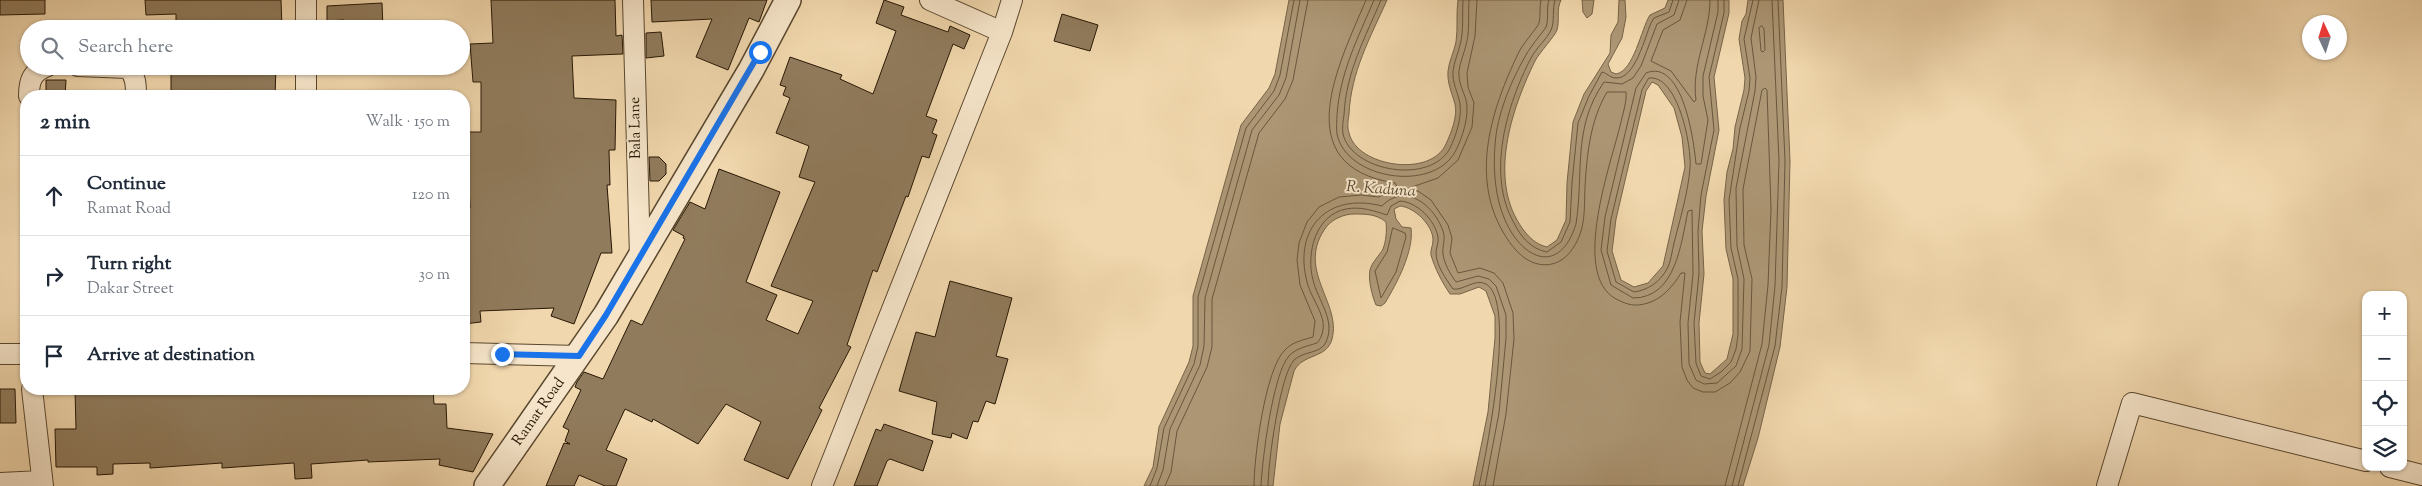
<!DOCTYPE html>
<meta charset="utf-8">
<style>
:root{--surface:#fff;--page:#f2f2f3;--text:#1f2937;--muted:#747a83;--line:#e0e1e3}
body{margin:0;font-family:"Sorts Mill Goudy",serif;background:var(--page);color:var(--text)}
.controls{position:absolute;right:15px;bottom:15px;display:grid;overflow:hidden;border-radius:10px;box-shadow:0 1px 4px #0004}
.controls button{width:45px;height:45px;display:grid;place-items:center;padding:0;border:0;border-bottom:1px solid var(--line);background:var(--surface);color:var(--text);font:25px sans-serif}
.compass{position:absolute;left:2302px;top:15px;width:45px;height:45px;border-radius:50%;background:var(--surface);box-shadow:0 1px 4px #0004;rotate:356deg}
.stop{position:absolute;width:15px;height:15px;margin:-11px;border:4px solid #1a73e8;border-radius:50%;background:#fff}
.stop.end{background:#1a73e8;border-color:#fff;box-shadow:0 1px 5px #0008}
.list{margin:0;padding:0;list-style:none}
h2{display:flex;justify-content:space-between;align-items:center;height:65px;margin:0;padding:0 20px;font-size:21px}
h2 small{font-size:16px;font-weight:400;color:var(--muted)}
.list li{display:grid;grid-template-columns:32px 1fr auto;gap:15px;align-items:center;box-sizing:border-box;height:80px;padding:0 20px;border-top:1px solid var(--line)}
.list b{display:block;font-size:19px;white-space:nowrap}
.list p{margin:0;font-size:16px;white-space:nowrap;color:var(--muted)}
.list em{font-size:16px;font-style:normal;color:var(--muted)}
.icon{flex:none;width:28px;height:28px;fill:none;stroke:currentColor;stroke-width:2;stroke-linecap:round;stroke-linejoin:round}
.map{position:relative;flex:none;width:2422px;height:486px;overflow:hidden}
.search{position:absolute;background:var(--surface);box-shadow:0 1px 4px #0004;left:20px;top:20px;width:450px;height:55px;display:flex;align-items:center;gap:12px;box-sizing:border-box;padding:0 18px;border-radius:28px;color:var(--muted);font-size:19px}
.panel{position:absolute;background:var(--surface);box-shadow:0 1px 4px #0004;left:20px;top:90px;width:450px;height:305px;border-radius:20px}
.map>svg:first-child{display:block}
</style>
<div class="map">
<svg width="2422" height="486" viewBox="0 0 2422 486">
<rect width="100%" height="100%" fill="#f1d7ad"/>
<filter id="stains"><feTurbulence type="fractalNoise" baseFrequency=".004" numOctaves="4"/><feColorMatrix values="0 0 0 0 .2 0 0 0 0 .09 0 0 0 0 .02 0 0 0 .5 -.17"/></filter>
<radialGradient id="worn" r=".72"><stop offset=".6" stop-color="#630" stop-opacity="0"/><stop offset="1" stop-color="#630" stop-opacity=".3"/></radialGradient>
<path fill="#ac9674" stroke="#766347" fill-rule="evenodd" d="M1289,0H1387C1370,38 1351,72 1349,114C1348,121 1347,127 1349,133C1357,167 1431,178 1446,144C1451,133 1458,116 1455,104C1452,93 1447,83 1448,71C1449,61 1454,52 1456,42C1458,28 1456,14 1458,0H1561C1556,10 1560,20 1557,30C1555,36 1539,53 1535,61C1513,106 1490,172 1517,220C1524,232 1533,244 1547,247L1557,240L1566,220L1567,183L1573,122L1584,94L1610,53L1611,35L1618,22L1619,0H1625L1626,17L1622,38L1608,64L1611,72L1616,74C1634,71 1641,29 1650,15L1665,8L1668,0H1729V13L1714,77L1719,130L1706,196L1702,231L1704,274L1699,323L1700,362L1705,373L1710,374L1727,359L1733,334V279L1726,249L1724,200L1727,172L1733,149L1735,127L1744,90L1745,78L1739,39L1742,21L1746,14L1748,0H1783L1790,161L1787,287L1780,347L1758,438L1743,486H1473L1488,412L1495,338V316L1486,291L1479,287L1460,294H1450C1442,282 1435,269 1431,255C1430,250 1433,246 1433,240C1433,225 1414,207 1400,206L1394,209L1396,219L1402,227L1411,228C1414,251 1397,283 1385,303L1381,306L1376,305C1372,296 1368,279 1370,270C1372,262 1379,256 1383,249C1386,241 1387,231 1386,222C1377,214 1365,214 1354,214C1344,214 1333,219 1327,226C1294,269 1342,302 1332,339C1327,359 1303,353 1294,371L1280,424L1273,486H1144L1153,467L1159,427L1189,362L1193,346V296L1241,125L1269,88L1275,74ZM1652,82L1658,85L1674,108L1682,137L1685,167L1663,266L1648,283L1634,287L1621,280L1612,251L1616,219L1646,91Z
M1582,0H1594L1592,14L1587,18L1583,12Z"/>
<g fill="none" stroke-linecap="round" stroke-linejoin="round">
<path stroke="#69563c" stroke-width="1" d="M1374,0C1358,38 1340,72 1337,115C1337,121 1336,128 1337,134C1346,179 1432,193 1455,152C1462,139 1470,115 1466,100C1463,90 1458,82 1459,71C1460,62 1464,54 1466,45C1470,31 1468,15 1469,0
M1381,0C1365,38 1346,72 1344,115C1343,121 1342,128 1343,134C1352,172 1431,185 1450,148C1456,136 1462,117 1460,104C1458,92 1452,83 1453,71C1454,62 1458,54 1460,45C1464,31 1462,14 1463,0
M1477,0L1475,36L1467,73L1468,87L1474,103L1472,127L1458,160L1438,178L1412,187L1431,200L1448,225L1452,238L1450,253L1458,273L1480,268L1494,273L1503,283L1513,313L1514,339L1506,414L1493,486
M1541,0C1539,7 1541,16 1539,23C1536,30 1522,44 1518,54C1492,108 1470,175 1503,232C1510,244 1522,261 1538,264C1552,267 1565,261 1573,248C1586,229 1584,209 1585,187C1587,154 1590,121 1607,92H1626C1627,101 1623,113 1621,122C1612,161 1570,274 1616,299C1628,305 1635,307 1648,303C1662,299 1674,285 1681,273H1685L1680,322L1682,367L1687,380L1693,388L1703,392H1715L1730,383L1740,372L1750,351L1752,279L1744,245L1743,189L1762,90L1765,88L1767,90L1771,209L1768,285L1762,344L1725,486
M1549,0C1546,8 1549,19 1546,27C1543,32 1530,47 1526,55C1511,81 1497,114 1495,145C1493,169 1495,198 1505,220C1523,261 1560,275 1576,224C1584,173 1572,128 1604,82L1622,84L1633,78L1641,66L1657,24L1674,15L1679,0
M1555,0C1552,9 1555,22 1551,30C1547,39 1536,48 1531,58C1507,104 1486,174 1514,223C1521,237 1531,249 1547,252L1561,242L1570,222L1572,183L1578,123L1589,96L1602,72C1607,73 1610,78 1616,78C1635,79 1645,37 1651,23L1654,18L1669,12L1673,0
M1687,0L1680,20L1663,30L1651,61L1671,71L1694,102L1696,100C1691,65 1710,34 1710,0
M1718,0V12L1703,76V96L1708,120L1701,164H1696C1694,142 1683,58 1646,73L1636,88L1605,217L1601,250L1611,285L1633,298C1676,298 1681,243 1688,211L1692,210L1693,274L1688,323L1689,364L1696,380L1704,384L1717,383L1736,366L1742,349L1744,279L1737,246L1736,188L1755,91L1756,77L1751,38L1759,0
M1724,0V13L1709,77L1714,130L1701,195L1698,231L1699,274L1694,323L1696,363L1701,376L1710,379L1721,372L1731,362L1736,349L1738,335V279L1731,248L1729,200L1740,128L1749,91L1750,78L1744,39L1753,0
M1762,26L1764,29L1765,50L1763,52L1761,51L1759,28Z
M1649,78C1678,74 1692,147 1690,168C1688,193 1680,219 1674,243C1672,251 1671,262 1667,269C1660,282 1648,290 1634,292L1616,282L1607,251L1611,219L1642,90Z
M1393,228L1405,233L1406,237L1396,272L1381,298L1375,271L1387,252Z
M1150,486L1157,468L1164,428L1194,364L1198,346V297L1246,128L1274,91L1280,75L1294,0
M1157,486L1163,470L1170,429L1200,365L1204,346L1205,298L1252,130L1279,95L1286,78L1300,0
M1165,486L1171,472L1177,431L1207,367L1212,347V299L1259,133L1285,99L1293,80L1308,0
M1254,486C1254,458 1265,369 1285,350C1292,342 1303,340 1313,337L1315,321L1300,285L1297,260L1299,243L1307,222L1319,207L1339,197L1361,195L1379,197L1397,186L1395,183C1286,166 1339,64 1366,0
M1261,486C1262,461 1273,373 1289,356C1296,348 1308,346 1317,343C1322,338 1324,329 1323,322C1321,309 1310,295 1307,282C1293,228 1328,192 1382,206C1405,182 1434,205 1443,231C1446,239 1442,246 1443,254C1444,263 1450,274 1456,282L1478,276L1489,279L1496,286L1506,315V338L1499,413L1485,486
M1268,486C1268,463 1280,375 1294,360C1303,351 1321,354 1326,342C1336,320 1318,301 1313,280C1306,254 1315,215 1346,209C1361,206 1374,211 1387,215L1391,206L1400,201C1417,202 1435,220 1438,237C1439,243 1436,247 1436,253C1436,265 1446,279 1453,289C1463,291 1475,278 1486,284C1517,301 1486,455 1479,486
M1732,486L1769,345L1775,286L1779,161L1772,0
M1738,486L1775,346L1782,287L1785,161L1778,0"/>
</g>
<path fill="#907b5c" stroke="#261704" d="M0,0H45V14L0,15Z
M145,0H281L282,29H176V14L146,15Z
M491,0H615L616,36L622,35L623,54L572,56L574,98L616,100L615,150H609L610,185H607L612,253H601L574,324L551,316L554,308L480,311L481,322L464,324V209L470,208L467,132H481V82H473L470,44L493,43Z
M651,0H767L759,22L749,18L728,70L696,57L712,19L652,22Z
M884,0L904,7L901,15L948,32L950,26L970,35L964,49L953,44L926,116L937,120L932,133L937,135L929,158L922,156L908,197L906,196L877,272L873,270L847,345L851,347L819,408L822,410L788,479L744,460L761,422L726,404L698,444L653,419L652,422L625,409L606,450L627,459L616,486H605L579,475L574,486H546L564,443L570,444L565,441L569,430L563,427L581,390L575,387L577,382L584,372L603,379L631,320L642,325L685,239L683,238L684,236L673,230L690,202L705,209L719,169L780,192L746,282L777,295L766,320L798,334L813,301L771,286L815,182L799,177L809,146L776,133L790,98L783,95L786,87L780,85L790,57L842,75L840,79L873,94L896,31L876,23Z
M382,3L383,29H345L344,20L327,21V6Z
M1062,14L1098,25L1090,51L1054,41Z
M661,32L664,56L646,58V33Z
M177,66H276L275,96H171V72H177Z
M46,80H66L65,96H46Z
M649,157H659L666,164V174L659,181H650Z
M950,281L1012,298L996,356L1008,359L995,404L986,401L978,422L973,421L967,439L952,433L951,438L932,434L937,402L899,391L916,332L935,337Z
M0,389H15L16,423H0Z
M115,389H433L434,404H446L447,428L493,434L473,472L439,465L440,459L368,462V460L311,464L312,478L295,479L294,463L222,468V463L150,468V463L113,464V474L97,475V467H56L55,429H76L75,390Z
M884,424L933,441L923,471L890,459L887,461L877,486H854L876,429L881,431Z"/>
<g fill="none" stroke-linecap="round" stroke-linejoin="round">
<defs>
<path id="minor" d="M633,0L640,257
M930,0L1002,32
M306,29V0
M78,66L128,68C136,76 136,85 136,96
M29,96C29,80 32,72 48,66
M306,96V66
M464,353L579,356
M0,354H26
M32,389L43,486
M2390,467L2422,475
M0,483L41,481
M822,486L1002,32L1012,0
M2107,486L2132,403L2366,461"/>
<path id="tertiary" d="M487,486L606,315L751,70L788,0"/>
</defs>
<use href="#minor" stroke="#59472e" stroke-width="22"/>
<use href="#tertiary" stroke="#59472e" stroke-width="28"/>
<use href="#minor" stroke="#f6e5ca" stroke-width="20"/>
<use href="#tertiary" stroke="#f6e5ca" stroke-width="25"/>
</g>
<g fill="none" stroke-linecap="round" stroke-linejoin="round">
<path stroke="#1a73e8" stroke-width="6" d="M502,354L579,356L606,315L760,52"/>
</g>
<g text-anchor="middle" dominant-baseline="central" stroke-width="4" stroke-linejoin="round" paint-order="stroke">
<g font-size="15" fill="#261704" stroke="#f6e5ca">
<text transform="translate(636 128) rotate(-91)">Bala Lane</text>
<text transform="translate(539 412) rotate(-55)">Ramat Road</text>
</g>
<g font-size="16" font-style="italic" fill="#5c4a31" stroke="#f6e5ca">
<text transform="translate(1381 190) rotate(4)">R. Kaduna</text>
</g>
</g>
<rect width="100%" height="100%" filter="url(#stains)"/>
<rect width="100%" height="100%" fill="url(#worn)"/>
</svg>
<div class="controls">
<button>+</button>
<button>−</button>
<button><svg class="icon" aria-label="locate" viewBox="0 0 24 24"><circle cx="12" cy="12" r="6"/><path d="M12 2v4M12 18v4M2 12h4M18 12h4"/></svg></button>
<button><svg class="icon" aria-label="layers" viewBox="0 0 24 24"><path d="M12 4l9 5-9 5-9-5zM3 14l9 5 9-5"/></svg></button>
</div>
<svg class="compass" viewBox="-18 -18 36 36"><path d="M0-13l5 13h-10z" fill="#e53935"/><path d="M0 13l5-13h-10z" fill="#747a83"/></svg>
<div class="stop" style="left:760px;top:52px"></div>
<div class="stop end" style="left:502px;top:354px"></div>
<div class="search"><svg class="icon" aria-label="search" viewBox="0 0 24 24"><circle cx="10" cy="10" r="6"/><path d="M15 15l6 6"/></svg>Search here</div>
<section class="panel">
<h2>2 min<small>Walk · 150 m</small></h2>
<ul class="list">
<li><svg class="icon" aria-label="ahead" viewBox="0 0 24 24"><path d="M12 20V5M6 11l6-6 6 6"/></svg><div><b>Continue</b><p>Ramat Road</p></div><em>120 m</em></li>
<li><svg class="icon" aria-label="right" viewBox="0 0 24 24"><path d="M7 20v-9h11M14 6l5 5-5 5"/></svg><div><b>Turn right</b><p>Dakar Street</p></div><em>30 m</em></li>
<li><svg class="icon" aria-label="arrive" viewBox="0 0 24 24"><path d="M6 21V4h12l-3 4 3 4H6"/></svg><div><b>Arrive at destination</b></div></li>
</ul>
</section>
</div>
